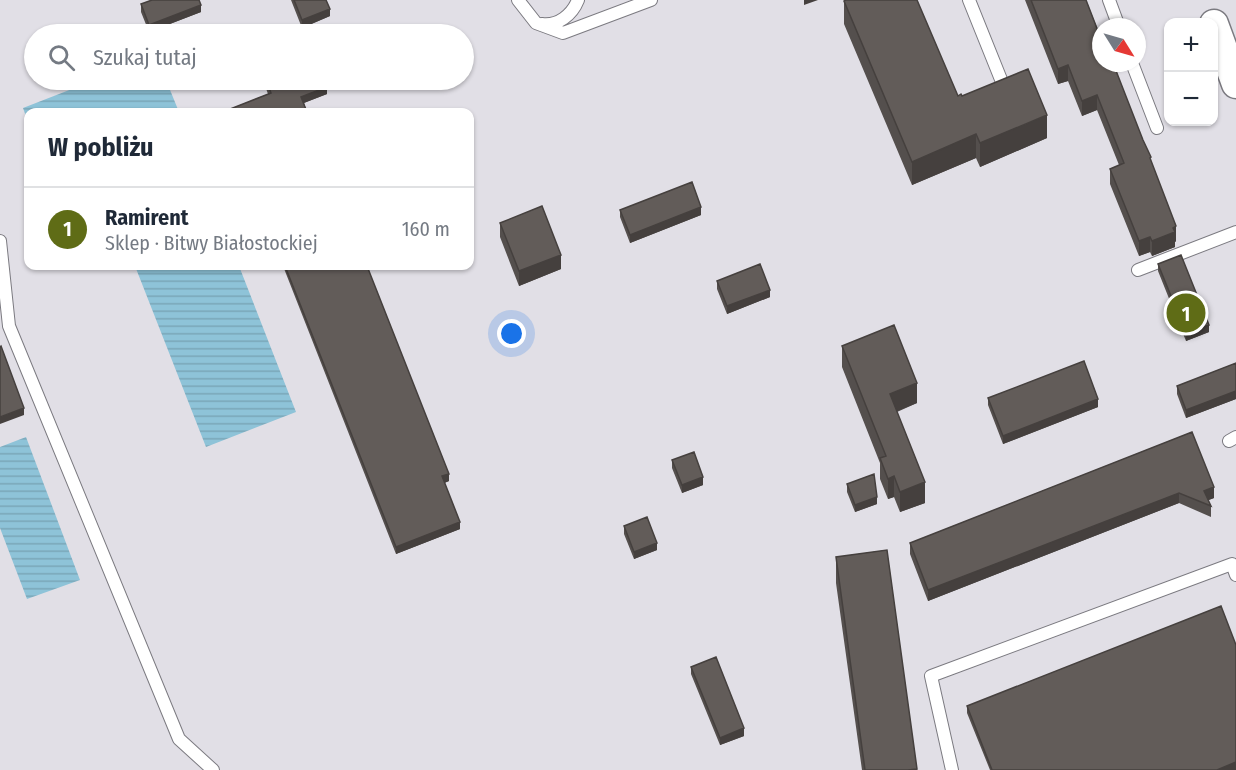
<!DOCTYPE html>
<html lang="pl">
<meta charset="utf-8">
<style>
:root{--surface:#fff;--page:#f2f2f3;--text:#1f2937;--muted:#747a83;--line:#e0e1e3;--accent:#5f6c16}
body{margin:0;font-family:"Fira Sans Condensed",sans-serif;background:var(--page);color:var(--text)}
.controls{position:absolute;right:18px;top:18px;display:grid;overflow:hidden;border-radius:12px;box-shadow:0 2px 4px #0004}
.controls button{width:54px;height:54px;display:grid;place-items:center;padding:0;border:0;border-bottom:2px solid var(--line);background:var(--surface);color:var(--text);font:30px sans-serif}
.compass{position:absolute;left:1092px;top:18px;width:54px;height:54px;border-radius:50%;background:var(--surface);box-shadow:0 2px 4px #0004;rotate:127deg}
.you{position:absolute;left:512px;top:334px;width:21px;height:21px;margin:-15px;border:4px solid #fff;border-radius:50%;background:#1a73e8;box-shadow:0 0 0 9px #1a73e833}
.badge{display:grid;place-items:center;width:39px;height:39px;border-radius:50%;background:var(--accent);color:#fff;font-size:20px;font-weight:700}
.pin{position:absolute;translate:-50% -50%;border:3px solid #fff;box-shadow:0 2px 6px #0006}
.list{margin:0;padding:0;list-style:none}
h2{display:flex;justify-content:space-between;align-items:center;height:78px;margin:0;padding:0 24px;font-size:26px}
h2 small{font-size:20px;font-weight:400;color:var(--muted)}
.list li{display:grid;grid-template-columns:39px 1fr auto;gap:18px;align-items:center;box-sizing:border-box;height:84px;padding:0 24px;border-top:2px solid var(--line)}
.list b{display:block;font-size:22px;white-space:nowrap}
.list p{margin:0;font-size:20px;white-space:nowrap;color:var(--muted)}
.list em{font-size:20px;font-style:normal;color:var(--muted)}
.icon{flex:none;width:33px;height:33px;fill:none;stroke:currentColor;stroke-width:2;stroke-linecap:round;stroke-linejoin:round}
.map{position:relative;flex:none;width:1236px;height:770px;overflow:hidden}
.search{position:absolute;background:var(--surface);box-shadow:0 2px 4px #0004;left:24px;top:24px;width:450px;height:66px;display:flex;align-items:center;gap:15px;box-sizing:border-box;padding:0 21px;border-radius:33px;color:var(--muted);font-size:22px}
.panel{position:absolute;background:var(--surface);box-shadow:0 2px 4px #0004;left:24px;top:108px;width:450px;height:162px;border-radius:12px}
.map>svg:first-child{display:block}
</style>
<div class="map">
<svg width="1236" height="770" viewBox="0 0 1236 770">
<defs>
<pattern id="water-rules" width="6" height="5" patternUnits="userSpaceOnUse" patternTransform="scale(1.5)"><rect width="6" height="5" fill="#8ec3d8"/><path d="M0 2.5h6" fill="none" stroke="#7aa6b8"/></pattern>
</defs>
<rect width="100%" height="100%" fill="#e1dfe6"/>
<path fill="url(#water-rules)" d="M95,80H166L179,112H28V122L23,108Z
M135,266H239L296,412L206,447Z
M26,437L80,580L27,599L0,528V447Z"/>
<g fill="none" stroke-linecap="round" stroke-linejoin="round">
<defs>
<path id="service" d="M518,0L536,23L563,33L651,0
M969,0L1004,87
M1109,0L1119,27
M542,24C558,26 572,15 578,0
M1132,63L1157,128
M0,241L9,326L179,739L213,770
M1138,270L1236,232
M1229,441L1236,437
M952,770L931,676L1232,564L1236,575"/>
<path id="tertiary" d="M1214,24L1236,84"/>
</defs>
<use href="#service" stroke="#7b7a80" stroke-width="14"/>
<use href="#tertiary" stroke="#7b7a80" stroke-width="31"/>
<use href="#service" stroke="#fff" stroke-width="12"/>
<use href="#tertiary" stroke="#fff" stroke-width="28"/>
</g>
<path fill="#544f4d" d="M291,0H326L330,16L302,28Z
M1025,0H1086L1151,162L1176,241L1175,242V247L1152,256L1150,252L1139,256L1110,184V169L1119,165L1097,110L1082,116L1068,81L1058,84Z
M844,1L958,96H962L1047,138L980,167L976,158L912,185L844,24Z
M141,4L201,12L149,32L141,12Z
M263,80H324L327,94L304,103L307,112H225V111L268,94Z
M620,210L701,215L630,243L620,217Z
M500,223L561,269L519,286L500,237Z
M1158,264L1209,332L1186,341L1158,271Z
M283,266H367L449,481L444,483L460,529L396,554Z
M717,281L770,297L727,314L717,289Z
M842,346L917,403L897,412L925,503L900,512L894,497L888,499L880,479V463L842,367Z
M1236,363V399L1186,418L1177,394V386Z
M988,398L1098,407L1003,444L988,405Z
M1192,432L1214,498L1208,500L1211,506V517L1179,503L928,601L910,554V543Z
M672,460L703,485L682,493L672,468Z
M847,484L877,504L855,512L847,492Z
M624,526L657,550L634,559L624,534Z
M887,550L917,770H862L836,583V557Z
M1236,645V770H990L967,713V706Z
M691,667L744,736L720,745L691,674Z"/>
<path fill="#45403e" d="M804,0H818L804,5Z
M201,5V12L149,32V25Z
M330,9V16L302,28V20Z
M1068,65V81L1058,84V69Z
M327,87V94L301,104V97Z
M1097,95V110L1082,116V101Z
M1047,115V138L980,167V143Z
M976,134V158L912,185V162Z
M701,207V215L630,243V235Z
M1176,226V241L1175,242V247L1152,256V241Z
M1150,237V252L1139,256V241Z
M561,255V269L519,286V271Z
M770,290V297L727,314V306Z
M1209,325V332L1186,341V333Z
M917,383V403L890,414V394Z
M1236,391V399L1186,418V410Z
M1098,399V407L1003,444V436Z
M24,408V415L0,424V417Z
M449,474V481L442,484V476Z
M894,476V497L888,499V479Z
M703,477V485L682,493V485Z
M925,482V503L900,512V492Z
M1214,487V498L1204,502V491Z
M1179,493V503L928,601V590Z
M877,497V504L855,512V505Z
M460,522V529L396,554V547Z
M657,543V550L634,559V552Z
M744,728V736L720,745V738Z
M1236,762V770H1217Z"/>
<path fill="#625c59" stroke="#45403e" stroke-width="1.5" d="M152,0H199L201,5L149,25L141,4Z
M294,0H326L330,9L302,20Z
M846,0H917L958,96L961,94L962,96L1028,69L1047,115L980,143L976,134L912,162L844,1Z
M1031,0H1086L1101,39V63H1113L1143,140L1151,157L1150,158L1176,226L1173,228L1175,232L1152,241L1150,237L1139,241L1110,169L1124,163L1097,95L1082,101L1068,65L1058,69Z
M266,80H324L327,87L301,97L307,112H226L225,111L271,93Z
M692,182L701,207L630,235L620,210Z
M542,206L561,255L519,271L500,223Z
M1181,255L1209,325L1186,333L1158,264Z
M760,264L770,290L727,306L717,281Z
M285,266H367L449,474L442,476L460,522L396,547Z
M894,325L917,383L890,394L925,482L900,492L894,476L888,479L880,458L886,456L842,346Z
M1,346L24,408L0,417V347Z
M1084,361L1098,399L1003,436L988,398Z
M1236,363V391L1186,410L1177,386Z
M1192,432L1214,487L1204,491L1211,506L1179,493L928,590L910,543Z
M694,452L703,477L682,485L672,460Z
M874,474L877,497L855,505L847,484Z
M647,517L657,543L634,552L624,526Z
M887,550L917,769L908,770H865L836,557Z
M1221,606L1236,645V762L1217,770H992L967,706Z
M716,657L744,728L720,738L691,667Z"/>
</svg>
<div class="controls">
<button>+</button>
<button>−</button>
</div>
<svg class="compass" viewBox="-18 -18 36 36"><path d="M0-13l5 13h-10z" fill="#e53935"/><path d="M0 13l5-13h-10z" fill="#747a83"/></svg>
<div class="you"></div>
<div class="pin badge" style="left:1186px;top:313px">1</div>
<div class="search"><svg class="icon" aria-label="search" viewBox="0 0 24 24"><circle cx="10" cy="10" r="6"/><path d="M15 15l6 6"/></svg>Szukaj tutaj</div>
<section class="panel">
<h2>W pobliżu<small></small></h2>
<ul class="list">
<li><span class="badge">1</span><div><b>Ramirent</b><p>Sklep · Bitwy Białostockiej</p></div><em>160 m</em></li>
</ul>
</section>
</div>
